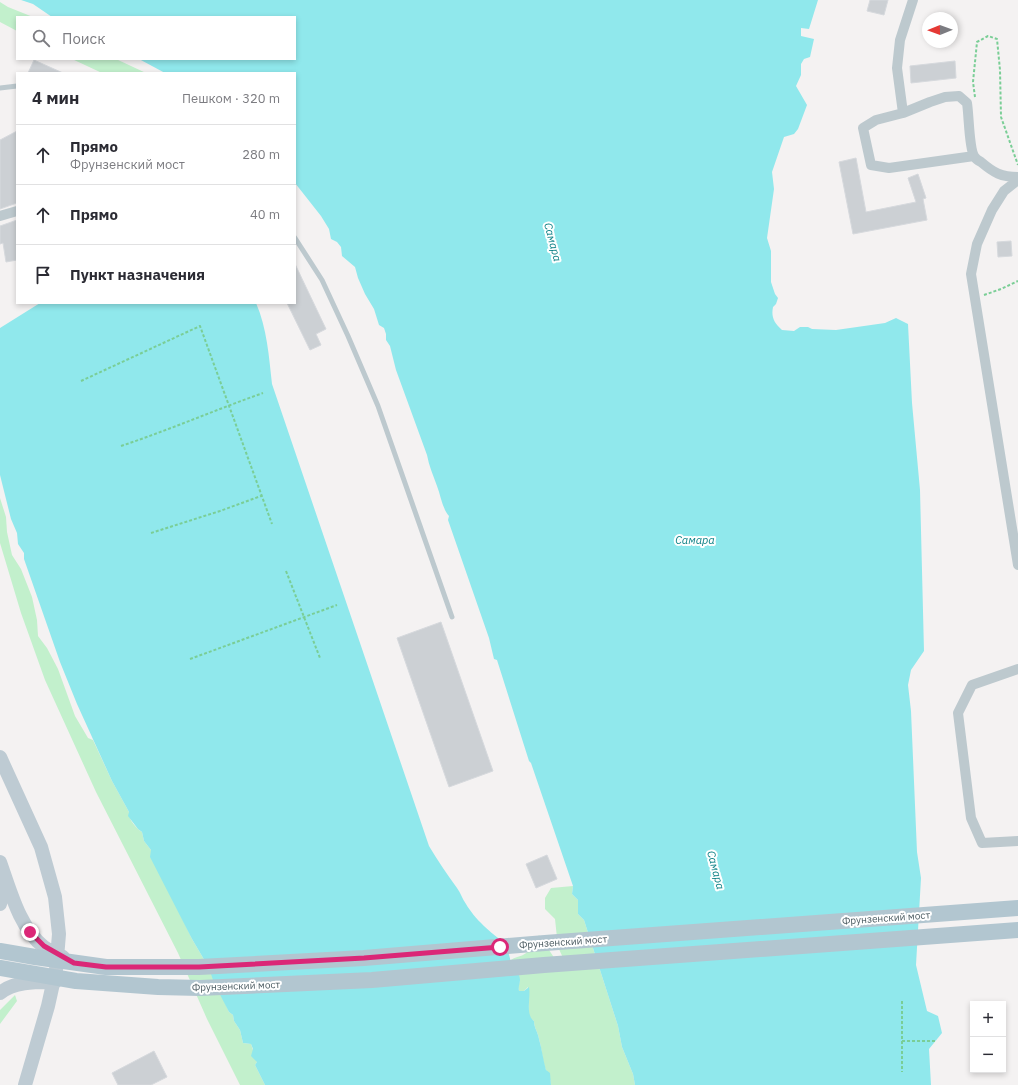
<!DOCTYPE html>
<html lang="ru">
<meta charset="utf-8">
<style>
:root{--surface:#fff;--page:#f7f7f7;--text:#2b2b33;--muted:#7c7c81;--line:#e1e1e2}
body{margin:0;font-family:"IBM Plex Sans",sans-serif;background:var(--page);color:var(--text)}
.controls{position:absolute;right:12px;bottom:12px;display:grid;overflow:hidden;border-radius:0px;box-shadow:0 2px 6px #0003}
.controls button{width:36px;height:36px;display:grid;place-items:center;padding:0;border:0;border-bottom:1px solid var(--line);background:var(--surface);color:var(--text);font:20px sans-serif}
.compass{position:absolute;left:922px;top:12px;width:36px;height:36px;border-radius:50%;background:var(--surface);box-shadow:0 2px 6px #0003;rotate:269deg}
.stop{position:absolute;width:12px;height:12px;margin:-9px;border:3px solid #db2777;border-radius:50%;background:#fff}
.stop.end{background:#db2777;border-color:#fff;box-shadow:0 1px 4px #0008}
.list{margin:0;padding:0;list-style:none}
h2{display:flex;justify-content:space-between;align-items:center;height:52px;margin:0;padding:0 16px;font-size:17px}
h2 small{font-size:13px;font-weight:400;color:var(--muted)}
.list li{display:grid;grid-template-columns:26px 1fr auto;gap:12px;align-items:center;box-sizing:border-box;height:60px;padding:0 16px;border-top:1px solid var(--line)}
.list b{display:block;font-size:15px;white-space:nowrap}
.list p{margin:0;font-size:13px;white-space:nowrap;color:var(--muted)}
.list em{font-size:13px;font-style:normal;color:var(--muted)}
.icon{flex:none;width:22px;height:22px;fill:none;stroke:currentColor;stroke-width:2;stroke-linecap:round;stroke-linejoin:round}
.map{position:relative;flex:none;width:1018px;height:1085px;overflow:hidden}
.search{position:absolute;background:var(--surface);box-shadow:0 2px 6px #0003;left:16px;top:16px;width:280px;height:44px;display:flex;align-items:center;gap:10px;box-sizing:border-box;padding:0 14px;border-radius:0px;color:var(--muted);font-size:15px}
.panel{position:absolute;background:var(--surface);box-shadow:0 2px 6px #0003;left:16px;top:72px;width:280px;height:232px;border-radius:0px}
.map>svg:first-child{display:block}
</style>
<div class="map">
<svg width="1018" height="1085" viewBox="0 0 1018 1085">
<rect width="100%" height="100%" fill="#f4f2f2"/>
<path fill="#c2f0cc" d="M0,2L8,7L33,17H17V31L0,22Z
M72,59H116L146,73H102Z
M0,498L6,517L7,532L12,555L21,569L32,597L37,620L38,636L47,648L58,669L75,716L88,738L93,740L112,781L129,812C128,819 136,828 142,832L144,841L151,850L169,891L192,939L209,968L229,1012L233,1015L234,1021L240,1030L243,1043L251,1044L257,1062L255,1065L265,1085H240L207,1019L178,953L96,792L45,680L21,613L0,543Z
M573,886L572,894L578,900V914L584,920L618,1026L622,1047L633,1074L635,1085H551C551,1079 548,1076 546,1070C542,1060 542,1049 539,1039C538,1032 534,1028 534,1021L531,1019L529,1015L528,987L524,991H519L518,987L520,981L511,966V960C515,957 518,957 523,955C531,951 535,943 539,935L557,962L564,960L558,947L555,919L545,909V898L551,888Z
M15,995L17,1001L0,1024V1033V1010Z"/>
<path fill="#90e8ec" d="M21,0H818L809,29L801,28V36L814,39L810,57L804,59L801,64V75L796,86L807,105L798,129L794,134L784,137L772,172L774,189L767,238L771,251V282L775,294L778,298L776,304L773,307C771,317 774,323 782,330L794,331L800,327H808L812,329L836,330L885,323L896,318L908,324L912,403L920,490L924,651L911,670L908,685L911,711L917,852L921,878L916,965L927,1011L938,1016L942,1033L929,1049L931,1085H635L633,1074L622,1047L618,1026L584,920L578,914V900L572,894L573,886L531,763L529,761L497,660L494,659L489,638L448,520L449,516C442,508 441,496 437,486C433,475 429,466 427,455L396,370L390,346L386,340V334L384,328L379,325L374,309L365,294L358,278L355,267L342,256L341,247L337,242L331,239L329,229L321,216L295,183V73H165L139,59H295V17H52L33,4Z
M40,303H256C267,328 269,357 272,384L429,846C438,861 447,874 457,888C461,893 462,899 466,904C474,918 492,935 506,943C507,951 511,958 511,966C515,970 520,974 520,980C520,984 518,986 519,991H524L529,987C531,997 525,1015 534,1021C534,1028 538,1032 539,1039C542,1049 543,1060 546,1070L550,1073L551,1085H265L255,1065L257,1062L251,1056L253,1049L251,1044L243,1043L240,1030L234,1021L233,1015L229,1012L214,983L209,968L192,939L150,857L151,850L144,841L142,832L138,829L128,816L129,812L112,781L77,704L60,662L24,559V553L18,544L17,533L11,519L0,475V328Z"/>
<path fill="#ccd0d4" stroke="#d6d9dd" d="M870,0H888L884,15L867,11Z
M34,60L63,73H28Z
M955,61L956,78L911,83L910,66Z
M17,131V203L0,209V140Z
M856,158L866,212L916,202L908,178L918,174L926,198L923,199L927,220L853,234L839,162Z
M17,220V260L6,262L3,243L0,244V226Z
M1011,241L1012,256L998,257L997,242Z
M295,264L326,329L316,334L321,345L310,350L287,303H295Z
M441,622L493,771L449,787L397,638Z
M547,855L557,879L536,888L526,864Z
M154,1051L167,1077L151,1085H118L112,1073Z"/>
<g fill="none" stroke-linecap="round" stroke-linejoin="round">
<path stroke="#7ace96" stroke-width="2" stroke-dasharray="3 2" stroke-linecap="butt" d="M975,97L973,82L977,42L988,36L997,39L1000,70L1001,117L1018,165
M984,295L1001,289L1018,281
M81,381L200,326L272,524
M121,446C169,430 215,410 263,393
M151,533L220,511L261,496
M286,571L320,658
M190,659L337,605
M902,1001V1072
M902,1041H936"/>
<path stroke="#bdc9ce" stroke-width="5" d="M0,88L17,86
M295,238L322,280L348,336L378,406L452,617"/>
<path stroke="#bdc9ce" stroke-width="10" d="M903,113L897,68L900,40L913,0
M974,156L889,168L871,165L863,128L876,120L903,113L930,102L945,97L959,96L967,103C969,115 969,148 974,156C975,158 979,161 981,162C994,173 1001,177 1018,177
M1018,180L1004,191L992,210L977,244L971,274L1018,565
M0,216L17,211
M1018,669L972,685L958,713L971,818L982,843L1018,841"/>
<path stroke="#becbd3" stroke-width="14" d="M0,757L41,847L55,897L59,934L56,970L48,1006L25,1085
M0,862C10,890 20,929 44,947C50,951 57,954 63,957
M0,904L2,893L1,876
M0,993C15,981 37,982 55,982"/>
<path stroke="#b2c6d0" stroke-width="16" d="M0,951L35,957L106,967H199L364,958L545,943L1018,908
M0,968L76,981L158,987L200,988L372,980L544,965L1018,930"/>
</g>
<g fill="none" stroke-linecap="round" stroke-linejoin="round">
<path stroke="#db2777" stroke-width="5" d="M30,932L44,946L74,963L106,967H199L364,958L500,947"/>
</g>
<g text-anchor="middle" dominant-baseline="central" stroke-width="4" stroke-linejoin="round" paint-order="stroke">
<g font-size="10" fill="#49595f" stroke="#fff">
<text transform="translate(886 918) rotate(-4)">Фрунзенский мост</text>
<text transform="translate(563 942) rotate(-4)">Фрунзенский мост</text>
<text transform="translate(236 986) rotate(-2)">Фрунзенский мост</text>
</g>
<g font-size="11" font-style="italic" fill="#0f8287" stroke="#fff">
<text transform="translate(553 242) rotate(75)">Самара</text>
<text x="695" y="540">Самара</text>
<text transform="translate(716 870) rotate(75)">Самара</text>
</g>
</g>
</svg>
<div class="controls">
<button>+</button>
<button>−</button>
</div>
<svg class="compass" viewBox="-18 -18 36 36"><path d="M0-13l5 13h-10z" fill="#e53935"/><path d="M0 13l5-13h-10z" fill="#7c7c81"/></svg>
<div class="stop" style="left:500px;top:947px"></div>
<div class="stop end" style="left:30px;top:932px"></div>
<div class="search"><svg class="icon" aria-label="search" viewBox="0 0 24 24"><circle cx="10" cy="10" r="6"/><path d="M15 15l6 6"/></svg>Поиск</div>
<section class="panel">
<h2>4 мин<small>Пешком · 320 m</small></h2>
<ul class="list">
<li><svg class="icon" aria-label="ahead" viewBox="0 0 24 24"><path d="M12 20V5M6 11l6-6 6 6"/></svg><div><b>Прямо</b><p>Фрунзенский мост</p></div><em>280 m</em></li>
<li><svg class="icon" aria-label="ahead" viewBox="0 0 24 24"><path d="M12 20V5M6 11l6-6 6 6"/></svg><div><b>Прямо</b></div><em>40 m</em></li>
<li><svg class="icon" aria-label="arrive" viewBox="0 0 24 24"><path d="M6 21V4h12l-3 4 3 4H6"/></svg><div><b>Пункт назначения</b></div></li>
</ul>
</section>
</div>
